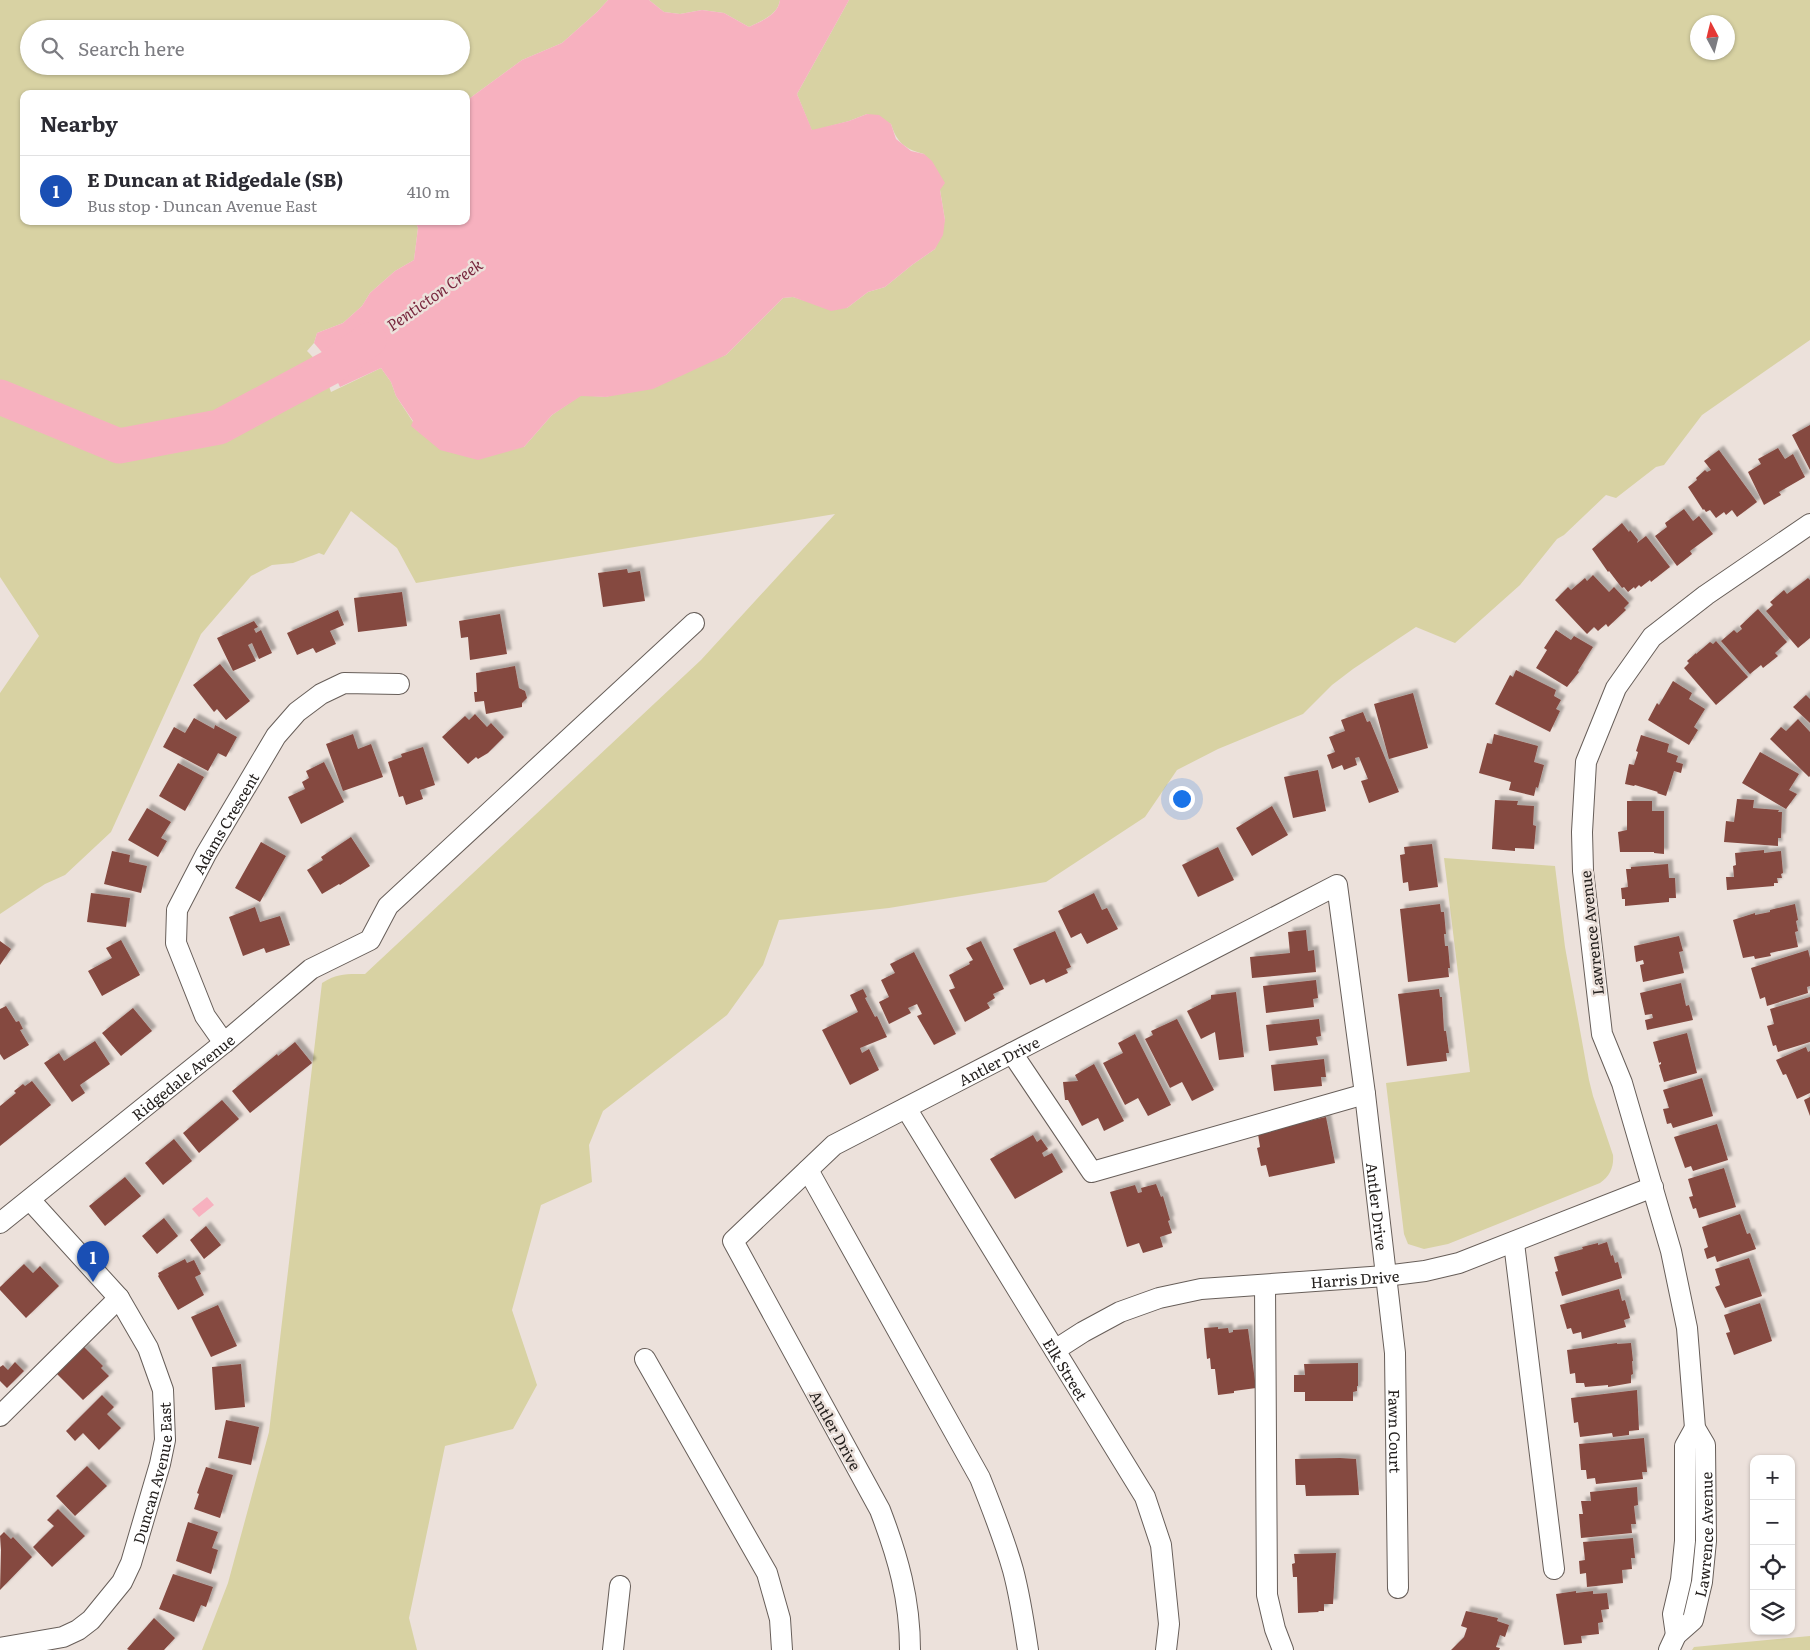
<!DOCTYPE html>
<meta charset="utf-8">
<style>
:root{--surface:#fff;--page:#f7f7f7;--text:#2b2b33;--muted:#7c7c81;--line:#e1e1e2;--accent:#db2777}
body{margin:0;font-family:Literata,serif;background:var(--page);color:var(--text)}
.controls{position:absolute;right:15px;bottom:15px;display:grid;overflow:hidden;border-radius:10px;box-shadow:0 1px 4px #0004}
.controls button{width:45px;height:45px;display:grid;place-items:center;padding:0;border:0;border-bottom:1px solid var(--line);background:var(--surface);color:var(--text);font:25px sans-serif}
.compass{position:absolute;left:1690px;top:15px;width:45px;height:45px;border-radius:50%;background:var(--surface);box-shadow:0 1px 4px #0004;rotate:353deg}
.you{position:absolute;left:1181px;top:798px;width:18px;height:18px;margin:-12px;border:4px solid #fff;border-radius:50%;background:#1a73e8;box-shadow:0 0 0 8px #1a73e833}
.badge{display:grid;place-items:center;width:32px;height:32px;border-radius:50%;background:var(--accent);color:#fff;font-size:16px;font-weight:700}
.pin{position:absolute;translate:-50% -41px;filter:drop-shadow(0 1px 2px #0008)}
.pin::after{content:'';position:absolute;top:26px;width:18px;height:15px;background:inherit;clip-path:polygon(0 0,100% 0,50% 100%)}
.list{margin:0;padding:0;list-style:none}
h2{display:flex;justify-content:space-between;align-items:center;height:65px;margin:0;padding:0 20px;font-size:21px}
h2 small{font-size:16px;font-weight:400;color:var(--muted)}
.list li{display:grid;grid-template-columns:32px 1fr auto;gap:15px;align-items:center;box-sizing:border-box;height:70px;padding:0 20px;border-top:1px solid var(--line)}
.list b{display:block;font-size:19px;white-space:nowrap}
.list p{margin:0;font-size:16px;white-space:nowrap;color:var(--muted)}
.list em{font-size:16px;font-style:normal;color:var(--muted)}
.icon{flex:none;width:28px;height:28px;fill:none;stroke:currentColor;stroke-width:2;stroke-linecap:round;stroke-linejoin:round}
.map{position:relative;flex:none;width:1810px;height:1650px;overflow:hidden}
.search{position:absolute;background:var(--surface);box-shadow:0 1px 4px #0004;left:20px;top:20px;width:450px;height:55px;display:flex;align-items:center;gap:12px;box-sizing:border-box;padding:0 18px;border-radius:28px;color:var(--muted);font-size:19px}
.panel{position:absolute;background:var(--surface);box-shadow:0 1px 4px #0004;left:20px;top:90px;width:450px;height:135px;border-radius:10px}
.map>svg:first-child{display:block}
</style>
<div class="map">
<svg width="1810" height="1650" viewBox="0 0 1810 1650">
<defs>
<filter id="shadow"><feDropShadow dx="4.5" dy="-4.5" stdDeviation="1" flood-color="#0004"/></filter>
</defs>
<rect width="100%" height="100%" fill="#ece1db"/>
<path fill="#d8d2a3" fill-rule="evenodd" d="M0,0H608L597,12L562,43L522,60L466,101V94H24V221H415L418,228L414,260L395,271L370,293L362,306L343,323L317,333L314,343L307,351C321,365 325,373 331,392L381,368L391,382L396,396L413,422L524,447L552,415L581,395L606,397L726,355L783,298L793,297L809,302L847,308L868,292L885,287L912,265L935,249L945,220L940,190L924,154C905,149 897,143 891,124L867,114L849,121L812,131L797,94L849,0H1810V340L1702,415L1664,465L1656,467L1616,498L1606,495L1564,535L1557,539L1520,585L1455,643L1416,627L1353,669L1332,685L1303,714L1218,749L1177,770L1145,817L1046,882L889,908L779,920L763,965L727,1015L603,1111L589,1145L592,1182L541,1205L512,1310L537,1385L513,1429L445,1446L409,1618L417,1650H202L228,1583L269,1432L322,983C338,973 346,974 365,974L701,660L835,514L416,583L397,548L351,511L324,555L319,553L293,563L272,565L251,576L201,634L111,832L65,875L45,884L0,914V693L39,636L0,577ZM1698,22H1728V52H1698ZM29,29H461V66H29Z
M649,0H780C778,15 761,21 749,27L724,13L702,10L680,14L664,12Z
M1444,858L1555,866L1565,947L1589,1080L1593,1096L1613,1155C1614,1167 1610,1176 1600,1183L1448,1244L1424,1249L1408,1244L1404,1234L1386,1083L1470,1072Z
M1810,1636V1650H1692L1694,1647Z"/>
<path fill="#f7b1bf" d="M608,0H649L664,12L680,14L702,10L724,13L749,27C762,21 778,15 780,0H849L797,94L812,130L849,121L867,114L879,115L891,124L896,139L911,151L924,154L932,161L945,183L940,190L945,220L943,235L935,249L912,265L885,287L868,292L847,308L831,311L793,297L783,298L726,355L653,389L606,397L581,396L552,415L524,447L478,460L440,450L411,426L413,421L396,396L391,382L381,368L340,387L326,357L314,343L317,333L343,323L362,306L370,293L395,271L414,260L418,228L415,221H466V101L522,60L562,43L597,12Z
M207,1197L214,1205L199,1217L192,1209Z"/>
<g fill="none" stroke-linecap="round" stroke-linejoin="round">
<path stroke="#f7b1bf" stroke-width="35" d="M0,397L119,446L219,427L331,367L369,340"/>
</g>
<path fill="#854940" filter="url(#shadow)" d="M1810,425V470L1792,435Z
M1778,448L1785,459L1793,454L1805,477L1779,492L1781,495L1764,505L1748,472L1761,464L1758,459Z
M1719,450L1757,502L1737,517L1732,510L1726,515L1724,512L1716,518L1710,510L1706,512L1704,509L1703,510L1688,487L1697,480L1696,478L1705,470L1707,472L1711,470L1704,461Z
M1684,509L1693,521L1699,516L1713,534L1690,551L1692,554L1677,566L1655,536L1667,527L1665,523Z
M1622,523L1629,532L1630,530L1638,540L1637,543L1646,536L1670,567L1651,582L1650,580L1641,587L1639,585L1635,589L1634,587L1628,592L1624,587L1622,588L1609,571L1608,572L1592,549Z
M627,569L628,573L640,571L645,601L603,607L598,573Z
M1593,575L1609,592L1614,587L1629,603L1624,608L1626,610L1608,627L1606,624L1598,631L1594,627L1587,634L1555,600L1568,587L1571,590L1585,578L1587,581Z
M1808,578L1810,580V638L1798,648L1766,611L1773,605L1770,602L1784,590L1787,594Z
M402,592L407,626L358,632L354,598Z
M1758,609L1787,642L1775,653L1778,656L1763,668L1761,665L1750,674L1721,641L1734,630L1737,633L1742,629L1740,626Z
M338,610L344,625L330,631L336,644L316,653L313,648L297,655L287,633Z
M500,614L507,654L470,660L468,637L461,638L459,621Z
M254,621L258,627L254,629L256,633L261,630L272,653L259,659L252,643L248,645L256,661L233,671L217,638Z
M1556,630L1571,640L1574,636L1593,647L1578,671L1579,672L1567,687L1536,668L1547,650L1544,648Z
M1716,641L1748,677L1716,705L1684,668L1689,663L1687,661L1696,653V654L1710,642L1713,644Z
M220,664L250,701L226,720L217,709L214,712L193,685Z
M515,666L519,688L525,691L527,698L522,703V707L486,714L484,701L475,702L474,692H477L476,673Z
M1516,670L1556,690L1554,696L1561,700L1556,709L1560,711L1550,732L1495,704L1510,675L1513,677Z
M1673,681L1692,693L1689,699L1705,709L1694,727L1698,730L1689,745L1648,720L1657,703L1659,705Z
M1413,693L1428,748L1389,759L1374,704Z
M1806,695L1810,699V723L1793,707Z
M1363,712L1367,722L1370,721L1399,792L1369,803L1361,781L1368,779L1359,757L1355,758L1357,765L1344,770L1342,765L1332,769L1327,755L1335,752L1329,737L1345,731L1341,720Z
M475,714L487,727L491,723L504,737L488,753L478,759L476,757L468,764L442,737L465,716L469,720Z
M194,718L214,729L215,725L237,737L226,757L218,753L208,771L163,747L174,727L185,733Z
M1798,719L1810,732V776L1809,777L1770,739L1781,727L1786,731Z
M353,734L358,749L371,744L383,777L343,791L326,744Z
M1494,734L1538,746L1534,762L1544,765L1538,788L1536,787L1534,796L1509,790L1511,782L1479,773L1487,743L1492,744Z
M1641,735L1669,744L1667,752L1678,756L1676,762L1683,764L1681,773L1674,771L1666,796L1657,793L1658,792L1635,785L1634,786L1625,784L1629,764L1634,765L1638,752L1636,751Z
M423,747L435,785L420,790L423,799L406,805L403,796L399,797L388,762L402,757L401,754Z
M1760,752L1799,774L1789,790L1797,794L1786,809L1742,783Z
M324,762L344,802L301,824L288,797L305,789L302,782L309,778L306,771Z
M178,763L204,777L185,811L159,796Z
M1318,770L1326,811L1293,818L1284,777Z
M1737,799L1754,800L1753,808L1779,810L1778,812H1782L1781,838H1778V846L1724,842L1726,821L1734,822Z
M1495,800L1518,801L1517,805L1534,806L1533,825L1536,826L1534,849L1515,848V851L1492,849Z
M1627,801H1652V811H1664V854L1654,853V852H1620L1618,832L1627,830Z
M1272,806L1288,835L1252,856L1236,828Z
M147,808L171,822L161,838L167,841L158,857L128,840Z
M351,837L370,866L340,885L339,884L322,894L307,870L323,860L321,857Z
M261,842L286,856L260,902L235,888Z
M1432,844L1438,887L1409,891L1408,882L1403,883L1400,855L1405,854L1404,847Z
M1218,847L1234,880L1198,897L1182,865Z
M1764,850V853L1781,851L1783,873L1781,874L1782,878H1777L1778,883H1774V886L1727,890L1726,877H1734L1733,866L1736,865L1735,853Z
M112,851L130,855L129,862L147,866L141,893L104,884Z
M1668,864L1669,878H1675L1676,898H1669V902L1625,906V899H1622L1621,888L1628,887L1626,869H1631V867Z
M91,893L130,898L126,927L87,922Z
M1094,893L1102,910L1107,908L1118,929L1087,944L1081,933L1071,938L1058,911Z
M1440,904L1441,912H1444L1446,934H1444L1445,946H1448L1450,968H1448L1449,977L1408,982L1400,909Z
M1795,904L1798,920L1796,921L1798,931L1795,932L1798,947L1770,953L1771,956L1755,959L1754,956L1743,958L1733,920L1755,913V915L1770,912V910Z
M255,907L260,922L280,916L290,945L266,953L264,948L243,956L229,917Z
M1306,930L1308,951L1314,950L1316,972L1252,978L1250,957L1290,953L1288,932Z
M1055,931L1071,967L1066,969L1068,973L1046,983L1044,979L1030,985L1013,949Z
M1679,936L1683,951L1679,952L1684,973L1643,982L1640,965L1644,964L1643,960L1636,962L1634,946Z
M121,940L140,975L102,996L88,971L112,958L106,948Z
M0,941L11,949L0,965Z
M981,941L1004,989L993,994L995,998L987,1003L990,1008L965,1022L949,990L955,988L949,975L970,964L969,962L973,960L966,948Z
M1808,950L1810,958V986L1807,987L1808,993L1767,1006L1765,997L1760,999L1751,968Z
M914,952L956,1034L934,1045L917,1016L922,1014L917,1004L908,1008L911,1013L889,1024L879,1002L889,997L881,980L895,973L890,964Z
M1316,980L1318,998L1313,999L1314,1007L1266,1013L1263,986Z
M1681,983L1686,1006L1689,1005L1693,1020L1647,1030L1645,1020L1653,1018L1652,1014L1645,1015L1640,993Z
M863,989L867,997L865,998L875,1017L877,1016L887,1037L860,1048L862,1053L869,1049L879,1070L850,1085L822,1030L858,1012L850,995Z
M1439,989L1440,997H1442L1444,1031H1446L1449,1053H1446L1447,1061L1407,1066L1398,994Z
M1236,992L1244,1057L1219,1060L1215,1032L1201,1039L1187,1011L1211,999V995Z
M1810,997V1042L1778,1052L1776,1045L1773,1046L1767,1026L1774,1024L1770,1009Z
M6,1006L16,1022L19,1021L23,1029L20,1030L29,1045L4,1060L0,1054V1009Z
M133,1008L152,1031L121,1056L102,1033Z
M1177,1019L1214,1090L1192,1101L1182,1082L1170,1088L1145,1039L1153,1035L1151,1031Z
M1319,1019L1321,1036L1316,1037L1318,1045L1269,1051L1266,1025Z
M1687,1033L1697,1073L1664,1082L1659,1065L1661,1064V1062L1659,1063L1653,1042Z
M1135,1034L1171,1105L1148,1116L1138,1098L1125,1105L1103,1063L1123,1053L1118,1043Z
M95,1041L110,1064L80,1085L85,1093L72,1102L44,1063L59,1053L64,1061Z
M295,1042L312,1063L250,1113L232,1091L277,1054L278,1056Z
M1806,1047L1808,1052L1810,1051V1093L1797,1099L1786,1074L1783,1075L1776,1060Z
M1324,1059L1326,1077H1321L1322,1086L1274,1091L1271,1065Z
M1094,1064L1124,1121L1104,1131L1098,1118L1082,1126L1068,1100H1065L1063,1082L1078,1081L1075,1075Z
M1702,1078L1713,1116L1673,1128L1671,1123L1667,1124L1663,1109L1669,1108L1663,1090Z
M32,1081L51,1105L0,1146V1106L16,1093L14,1091L23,1084L25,1086Z
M1810,1097V1116L1804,1100Z
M222,1100L239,1119L199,1153L183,1133Z
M1326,1117L1335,1163L1269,1177L1266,1165L1261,1166L1257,1148L1260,1147L1258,1134L1277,1130V1128Z
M1717,1124L1728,1160L1693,1171L1691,1166L1685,1168L1674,1137Z
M1033,1135L1037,1142L1041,1139L1048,1149L1042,1153L1044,1157L1052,1153L1063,1172L1015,1199L990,1159Z
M174,1139L192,1161L163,1185L145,1163Z
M1724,1168L1736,1207L1699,1218L1696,1208L1693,1209L1689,1197L1693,1196L1688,1179Z
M125,1177L141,1196L105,1226L89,1206Z
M1156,1184L1161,1197L1163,1196L1170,1220L1168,1221L1172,1233L1160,1237L1163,1247L1143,1253L1139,1243L1127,1247L1110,1192L1135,1185L1138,1193L1142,1192L1141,1188Z
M1740,1214L1747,1234L1750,1233L1756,1249L1717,1262L1715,1256L1707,1259L1704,1249L1708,1247L1702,1227Z
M164,1218L178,1236L157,1254L142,1236Z
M206,1226L221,1245L204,1259L190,1240Z
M1607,1242L1611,1256L1613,1255L1615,1263L1618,1262L1622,1278L1562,1296L1555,1272L1558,1271L1554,1257L1583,1249L1582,1247L1598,1243V1245Z
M1749,1258L1762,1296L1725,1308L1715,1287L1720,1285L1715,1269Z
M185,1259L187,1263L194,1260L201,1274L195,1277L204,1295L178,1310L158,1276L159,1275L158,1273Z
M24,1264L33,1273L40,1266L59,1286L26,1318L0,1290V1287Z
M1619,1289L1622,1301L1625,1300L1630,1318L1624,1320L1626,1327L1582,1339L1581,1332L1573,1334L1571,1328L1567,1329L1560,1305Z
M1760,1303L1772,1341L1734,1355L1726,1333L1730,1332L1724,1315Z
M218,1305L237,1346L211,1357L191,1317Z
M1218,1327V1329L1228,1328L1229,1333L1233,1332V1330L1248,1329L1256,1388L1234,1391V1393L1218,1395L1215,1369H1211L1210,1358L1207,1359L1204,1328Z
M1617,1343V1344L1631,1343L1633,1361H1632L1633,1374L1631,1375V1383L1608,1387V1385L1585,1387L1584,1383H1576L1575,1373L1570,1374L1567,1350Z
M84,1347L103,1366L101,1368L109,1376L83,1400L56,1373Z
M15,1362L24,1371L7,1388L0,1381V1367L3,1365L8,1370Z
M1358,1363V1386H1357V1391L1353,1392V1401H1305V1392H1294V1375H1305L1304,1364Z
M241,1364L245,1407L215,1410L212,1367Z
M1637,1390L1639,1430L1629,1431V1435L1613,1437L1612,1433L1580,1437L1578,1422L1574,1423L1571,1398Z
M102,1395L114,1407L107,1414L121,1428L99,1450L83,1433L75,1441L66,1431Z
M226,1420L259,1427L251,1465L218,1458Z
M1644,1438L1647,1472H1642L1643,1479L1596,1484L1595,1478L1587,1479L1586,1470H1581L1579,1444Z
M1340,1458L1356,1459L1359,1495L1306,1496L1305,1485H1296L1295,1459Z
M87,1466L107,1486L75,1516L56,1496Z
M206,1467L233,1475L220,1518L194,1509L199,1494L197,1493Z
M1637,1487L1638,1505L1634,1506L1636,1524H1631L1632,1533L1581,1538L1579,1514H1583L1581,1501H1591L1590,1492Z
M58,1509L85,1536L52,1567L33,1547L54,1526L47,1520Z
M188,1522L218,1532L212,1548L218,1550L211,1574L176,1561Z
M4,1532L11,1539L13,1537L32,1557L0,1590L1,1550L0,1536Z
M1633,1538L1635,1558H1631L1632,1569L1622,1570L1623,1583L1587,1587L1586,1573L1580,1574L1579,1561L1585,1560L1583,1542Z
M1336,1553L1333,1604H1324V1611H1318L1319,1612L1298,1613L1297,1577H1293L1292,1564L1295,1563L1294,1554Z
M173,1574L213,1587L206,1607L201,1605L194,1622L159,1609Z
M1576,1591V1593L1593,1591V1594L1607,1593L1609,1609L1601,1610L1603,1622L1598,1623L1599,1634L1581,1636L1582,1643L1564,1645L1556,1594Z
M1466,1611L1498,1618L1497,1621L1509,1625L1505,1637L1500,1635L1496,1647L1500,1648L1499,1650H1451L1464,1637L1467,1628L1461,1626Z
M154,1618L175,1638L164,1650H129L127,1649Z"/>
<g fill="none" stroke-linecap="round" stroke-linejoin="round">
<defs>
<g id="minor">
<path id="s1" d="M224,1043L205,1016L176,943L177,910L206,854L276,736L297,712L321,694L344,683L399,684"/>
<path d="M1012,1053L1092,1172L1365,1094"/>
<path id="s2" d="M906,1108L1145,1497L1161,1545L1169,1624L1166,1650"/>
<path d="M808,1170L980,1478C992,1508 1004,1538 1013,1570C1020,1596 1024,1623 1028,1650"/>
<path id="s3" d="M0,1223L224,1043L311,969L370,940L388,906L694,623"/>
<path d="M1514,1243L1554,1569"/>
<path d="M1265,1285L1267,1595L1275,1629L1283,1650"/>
<path id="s4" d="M1055,1350L1083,1332L1120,1312L1159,1298L1201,1289L1385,1276L1425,1271L1459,1263L1653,1187"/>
<path d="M645,1359L767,1573L780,1619L782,1650"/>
<path d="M0,1416L119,1298"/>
<path d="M1676,1635L1673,1614L1681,1580L1685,1541V1446L1695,1428"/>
<path id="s5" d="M0,1648L63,1637L78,1630L91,1620L122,1582L131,1563L160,1464L165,1440L163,1390L148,1348L119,1298L30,1200"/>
<path d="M613,1650L620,1586"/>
<path id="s6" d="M910,1650C910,1599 898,1557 880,1510L733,1241L834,1145L1337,885L1365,1094L1395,1353L1398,1588"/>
<path id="s7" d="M1669,1650L1676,1635L1693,1620L1702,1582L1706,1541L1705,1445L1695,1428L1687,1328L1671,1251L1622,1083L1602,1034L1583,871L1582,832L1586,762L1616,688L1652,637L1706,595L1810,524"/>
</g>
</defs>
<use href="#minor" stroke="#675e59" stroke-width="22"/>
<use href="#minor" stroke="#fff" stroke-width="20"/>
</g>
<g text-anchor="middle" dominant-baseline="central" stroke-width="5" stroke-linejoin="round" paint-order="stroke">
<g font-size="15" fill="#24201e" stroke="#ece1db">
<text stroke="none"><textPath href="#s1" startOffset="244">Adams Crescent</textPath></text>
<text transform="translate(1591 933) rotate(-96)">Lawrence Avenue</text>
<text stroke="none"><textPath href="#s6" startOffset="775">Antler Drive</textPath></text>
<text stroke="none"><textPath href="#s3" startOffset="234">Ridgedale Avenue</textPath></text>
<text stroke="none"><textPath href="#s6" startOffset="1480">Antler Drive</textPath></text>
<text stroke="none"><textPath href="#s4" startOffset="314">Harris Drive</textPath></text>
<text stroke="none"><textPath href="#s2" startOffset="306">Elk Street</textPath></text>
<text transform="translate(836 1430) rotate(61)">Antler Drive</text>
<text stroke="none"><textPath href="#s6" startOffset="1706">Fawn Court</textPath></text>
<text stroke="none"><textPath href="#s5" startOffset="260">Duncan Avenue East</textPath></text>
<text stroke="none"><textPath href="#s7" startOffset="126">Lawrence Avenue</textPath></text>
</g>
<g font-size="16" font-style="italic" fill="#78273e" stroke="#ece1db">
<text transform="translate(434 294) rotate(-35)">Penticton Creek</text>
</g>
</g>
</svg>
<div class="controls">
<button>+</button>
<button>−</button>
<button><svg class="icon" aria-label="locate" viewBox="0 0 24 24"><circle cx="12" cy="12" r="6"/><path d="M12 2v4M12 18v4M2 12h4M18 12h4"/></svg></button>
<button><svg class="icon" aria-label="layers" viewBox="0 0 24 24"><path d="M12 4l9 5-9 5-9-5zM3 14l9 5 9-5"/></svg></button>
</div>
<svg class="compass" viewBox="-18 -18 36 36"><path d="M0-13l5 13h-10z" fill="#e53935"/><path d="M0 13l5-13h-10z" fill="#7c7c81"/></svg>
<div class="you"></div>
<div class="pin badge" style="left:93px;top:1282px;background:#1a4fb4">1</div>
<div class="search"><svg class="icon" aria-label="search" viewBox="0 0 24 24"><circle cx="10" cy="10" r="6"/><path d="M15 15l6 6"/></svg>Search here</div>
<section class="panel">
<h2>Nearby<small></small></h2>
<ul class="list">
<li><span class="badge" style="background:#1a4fb4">1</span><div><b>E Duncan at Ridgedale (SB)</b><p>Bus stop · Duncan Avenue East</p></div><em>410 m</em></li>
</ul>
</section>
</div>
